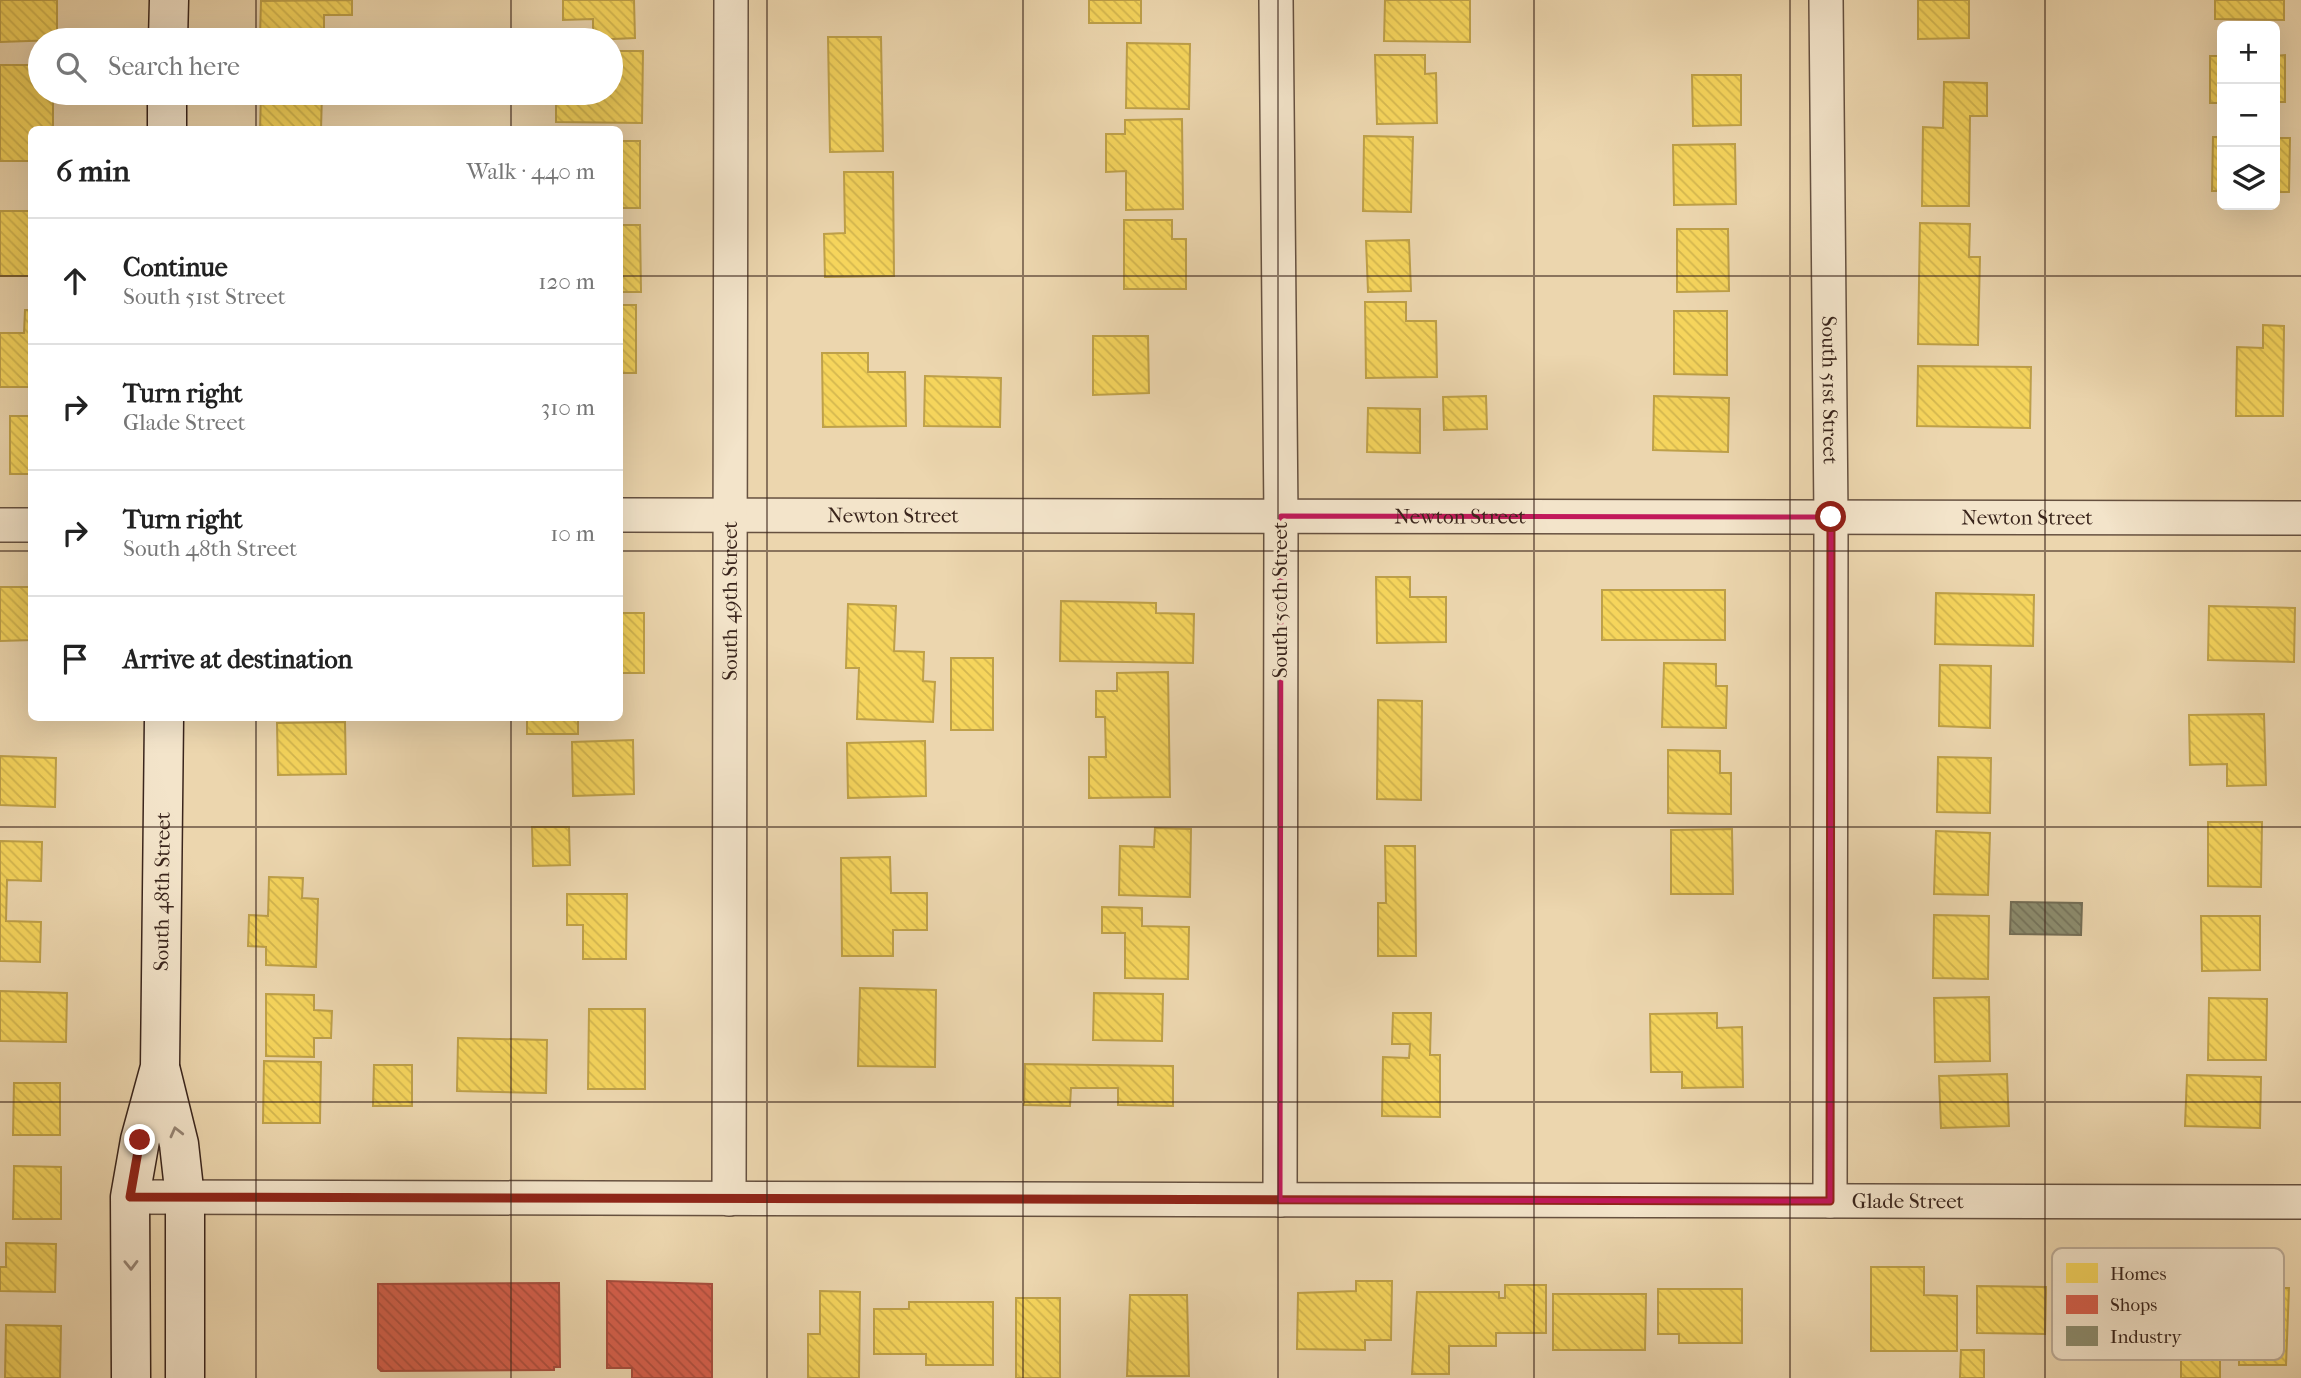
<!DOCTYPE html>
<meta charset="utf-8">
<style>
:root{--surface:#fff;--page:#f6f6f6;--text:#222;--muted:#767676;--line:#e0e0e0}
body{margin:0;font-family:"IM FELL French Canon",serif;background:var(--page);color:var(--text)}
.controls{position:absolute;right:21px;top:21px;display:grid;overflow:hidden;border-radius:10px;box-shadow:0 7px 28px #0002}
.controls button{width:63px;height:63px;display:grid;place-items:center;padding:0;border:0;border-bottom:2px solid var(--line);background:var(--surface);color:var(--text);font:35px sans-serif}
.stop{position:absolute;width:21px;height:21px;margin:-16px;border:5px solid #8f2418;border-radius:50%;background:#fff}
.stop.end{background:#8f2418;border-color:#fff;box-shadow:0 2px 7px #0008}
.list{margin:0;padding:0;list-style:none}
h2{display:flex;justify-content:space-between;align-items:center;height:91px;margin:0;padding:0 28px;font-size:30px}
h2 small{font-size:23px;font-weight:400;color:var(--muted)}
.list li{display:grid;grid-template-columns:46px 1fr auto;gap:21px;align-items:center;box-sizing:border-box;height:126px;padding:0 28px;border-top:2px solid var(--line)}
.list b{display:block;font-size:26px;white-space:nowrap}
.list p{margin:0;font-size:23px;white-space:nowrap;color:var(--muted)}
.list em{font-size:23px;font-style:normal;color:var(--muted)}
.icon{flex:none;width:38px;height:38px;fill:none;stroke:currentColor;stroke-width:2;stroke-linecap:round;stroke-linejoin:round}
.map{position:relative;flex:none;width:2301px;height:1378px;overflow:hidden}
.search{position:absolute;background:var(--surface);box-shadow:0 7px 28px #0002;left:28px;top:28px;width:595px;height:77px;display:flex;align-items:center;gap:18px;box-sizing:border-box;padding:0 24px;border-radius:38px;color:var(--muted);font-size:26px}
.panel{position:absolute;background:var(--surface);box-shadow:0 7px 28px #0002;left:28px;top:126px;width:595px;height:595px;border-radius:10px}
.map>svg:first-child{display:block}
</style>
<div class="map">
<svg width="2301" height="1378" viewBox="0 0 2301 1378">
<defs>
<pattern id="homes-back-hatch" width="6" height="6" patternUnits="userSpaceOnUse" patternTransform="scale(1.75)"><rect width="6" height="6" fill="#f6d55c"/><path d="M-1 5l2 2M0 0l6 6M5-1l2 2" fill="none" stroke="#d4b74f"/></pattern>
<pattern id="shops-back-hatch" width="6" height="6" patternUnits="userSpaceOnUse" patternTransform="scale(1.75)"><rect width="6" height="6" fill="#d6604d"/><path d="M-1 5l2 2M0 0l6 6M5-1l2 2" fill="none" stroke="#af4f3f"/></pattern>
<pattern id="industry-back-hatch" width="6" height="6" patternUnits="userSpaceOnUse" patternTransform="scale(1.75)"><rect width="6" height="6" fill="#8c8c6e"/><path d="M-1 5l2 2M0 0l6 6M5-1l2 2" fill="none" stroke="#73725a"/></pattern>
</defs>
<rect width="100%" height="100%" fill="#ecd6ae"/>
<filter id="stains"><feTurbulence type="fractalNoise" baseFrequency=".00286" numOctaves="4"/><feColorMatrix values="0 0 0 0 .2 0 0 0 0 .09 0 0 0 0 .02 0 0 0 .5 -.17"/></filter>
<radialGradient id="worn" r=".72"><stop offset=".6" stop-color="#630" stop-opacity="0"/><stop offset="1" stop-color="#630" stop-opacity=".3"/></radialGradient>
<path fill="url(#homes-back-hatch)" stroke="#bea049" stroke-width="2" d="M0,0H57V40L0,42Z
M352,0V15H324V38L260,37L261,1Z
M563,0H634L635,38L593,40V19L563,20Z
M1089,0H1141V23H1089Z
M1385,0H1470V42L1384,41Z
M1918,0H1969V38L1918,39Z
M2215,0H2284V20L2215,19Z
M828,37H881L883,151L830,152Z
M1127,43L1190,44L1189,109L1126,108Z
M611,51H643L642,123L556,122V93H611Z
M1375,55H1425V74L1436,73L1437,123L1377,124Z
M2285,55V102H2275V56Z
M2210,56H2222V103H2210Z
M0,65H40V93H53V130H32V161H0Z
M1692,75H1741V125L1693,126Z
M1944,82L1987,83V116H1970L1969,206H1922L1923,127L1943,128Z
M261,93H322L321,130H260Z
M1182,119L1183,209L1126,210V171L1106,172V134H1125V120Z
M1364,136L1413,137L1411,212L1363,211Z
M2213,137H2222V191H2212Z
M2275,138H2290L2289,192H2275Z
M620,141H640V208H620Z
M1735,144L1736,204L1674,205L1673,145Z
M844,172H893L894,276L825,277L824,234L845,233Z
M0,211H32V276H0Z
M1124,220H1172V239H1186V289H1124Z
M1920,223L1970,224L1969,257H1980L1978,345L1918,344Z
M620,225H640L641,292H620Z
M1677,229H1728L1729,291L1677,292Z
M1409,240L1411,291L1368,292L1366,241Z
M1365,302H1406V321H1436L1437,377L1366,378Z
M620,305H636V373H620Z
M25,310H32V387H0V333H24Z
M1674,311H1727V375L1674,374Z
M2263,325L2284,326L2283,416H2236L2237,347L2263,348Z
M1093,336H1148L1149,393L1093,395Z
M822,353H868V372H905L906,426L823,427Z
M1918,366L2031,367L2030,428L1917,426Z
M925,376L1001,378L1000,427L924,426Z
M1486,396L1487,429L1444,430L1443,397Z
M1654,396L1729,398L1728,452L1653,450Z
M1368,408L1420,409V453L1367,452Z
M10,416H32V474H10Z
M620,575H622V613H644V673H620Z
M1376,577H1410V597H1446V642L1377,643Z
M0,587H32V640L0,641Z
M1602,590H1725V640H1602Z
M1936,593L2034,595L2033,646L1935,644Z
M1061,601L1156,603V613L1194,614L1193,663L1060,661Z
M848,604L896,606L894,651L924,652L923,681L935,682L933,722L857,719L859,668H846Z
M2209,606L2295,608L2294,662L2208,660Z
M951,658H993V730H951Z
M1664,663L1716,664V686H1727L1726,728L1662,727Z
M1940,665L1991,666L1990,728L1939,726Z
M1168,672L1170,797L1089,798V757H1106L1105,717H1096V691H1117V673Z
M1378,700L1422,701L1421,800L1377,799Z
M2264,714L2266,785L2227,786V764L2190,765L2189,715Z
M527,718H578V734H527Z
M345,722L346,774L278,775L277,723Z
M633,740L634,794L573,796L572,742Z
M925,741L926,796L848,798L847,743Z
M1668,750L1720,751V773H1731V814L1668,813Z
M0,756L56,758L55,807L0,805Z
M1938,757L1991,758L1990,813L1937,812Z
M2208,822H2262L2261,887L2208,886Z
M532,827H569L570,865L533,866Z
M1155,828L1191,829L1190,897L1119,895L1120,846L1154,847Z
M1732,829L1733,894H1671V830Z
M1936,831L1990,833L1988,895L1934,894Z
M0,841L42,842L41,881L7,880L6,921L41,922L40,962L0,961Z
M1385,846H1415L1416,956H1378V903H1386Z
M890,857L891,893H927V930H893V956H842L841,858Z
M269,877L303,878L302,898L318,899L316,967L266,965V947L248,946L249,915L268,916Z
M567,894H627L626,959H583V925H567Z
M1102,907L1142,908V926L1189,927L1188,979L1125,978V933H1102Z
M1934,915L1989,916L1988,979L1933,978Z
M2201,916H2260V970L2202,971Z
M860,988L936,990L935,1067L858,1066Z
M0,991L67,993L66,1042L0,1041Z
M1094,993L1163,994L1162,1041L1093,1040Z
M266,994L314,995V1010L332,1011L331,1038H314V1057L266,1056Z
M1989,997L1990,1061L1935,1062L1934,998Z
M2209,998L2267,999L2266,1060H2208Z
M589,1009H645V1089H588Z
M1393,1013H1431L1430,1055H1440V1117L1382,1116L1383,1057L1409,1058L1410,1044H1392Z
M1717,1013V1028L1742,1027L1743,1087L1682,1088V1072H1651L1650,1014Z
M458,1038L547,1040L546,1093L457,1091Z
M264,1061L321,1062L320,1123H263Z
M1025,1064L1173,1066V1106L1118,1105V1088H1071L1070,1106L1024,1105Z
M374,1065H412V1106H373Z
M2007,1074L2009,1126L1941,1128L1939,1076Z
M2187,1075L2261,1077L2260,1128L2185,1126Z
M14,1083H60V1135H13Z
M14,1166L61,1167V1219H13Z
M6,1243L56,1244L55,1292L0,1291V1267H6Z
M1871,1267H1924V1295L1957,1296V1351H1871Z
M1356,1281H1392L1391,1340H1365V1350L1297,1349L1298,1293L1356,1291Z
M1505,1285H1546V1333H1496V1346H1449V1374H1412L1417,1292H1499V1298H1505Z
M1977,1286L2046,1287L2045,1334L1977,1333Z
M2239,1288H2289L2286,1365H2239Z
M1658,1289H1742V1343H1679V1334H1658Z
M820,1291L860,1292L859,1378H808V1334H820Z
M1553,1294H1646L1645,1350H1553Z
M1130,1295H1187L1189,1376H1127Z
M1016,1298H1060V1378H1016Z
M909,1302H993V1365H926V1354H874V1309H909Z
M6,1325L61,1326L60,1378H5Z
M1961,1350H1984V1378H1960Z
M2181,1357H2220V1378H2181Z"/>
<path fill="url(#shops-back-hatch)" stroke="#a74e3e" stroke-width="2" d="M607,1281L712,1284V1378H632V1368H607Z
M559,1283L560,1367H554V1370L381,1371L378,1368V1284Z"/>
<path fill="url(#industry-back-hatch)" stroke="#736d55" stroke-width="2" d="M2011,902L2082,903L2081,935L2010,934Z"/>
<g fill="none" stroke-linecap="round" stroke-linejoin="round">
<defs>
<g id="street">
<path d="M1276,0L1281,516L1280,1200"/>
<path id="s1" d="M1826,0L1831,517L1830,1201"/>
<path id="s2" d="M620,515L2301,518"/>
<path d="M0,525H32"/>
<path id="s3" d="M130,1197L2301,1202"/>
<path id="s4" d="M729,1199L731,0"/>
</g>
<g id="secondary">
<path d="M168,40L169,0"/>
<path d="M167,130V93"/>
<path d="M161,1071L179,1144L185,1198V1378"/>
<path id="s5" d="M131,1378L130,1197L140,1140L160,1067L164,718"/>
</g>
</defs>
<use href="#street" stroke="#665140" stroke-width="36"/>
<use href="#secondary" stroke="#3a251c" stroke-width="41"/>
<use href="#street" stroke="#f3e4ca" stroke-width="33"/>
<use href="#secondary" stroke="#f3e4ca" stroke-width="38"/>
</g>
<defs><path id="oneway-chevron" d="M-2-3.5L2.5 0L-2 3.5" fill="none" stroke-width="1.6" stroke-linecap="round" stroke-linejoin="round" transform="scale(1.75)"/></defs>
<g stroke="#968473">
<use href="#oneway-chevron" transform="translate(176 1132) rotate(-104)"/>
<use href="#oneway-chevron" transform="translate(131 1265) rotate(89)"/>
</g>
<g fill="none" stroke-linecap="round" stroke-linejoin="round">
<path stroke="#8f2418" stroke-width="9" d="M140,1140L130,1197L1830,1201L1831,517"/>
</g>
<path fill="none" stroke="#c2185b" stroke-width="5" stroke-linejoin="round" d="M1281,516L1831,517L1830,1201L1280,1200Z"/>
<path fill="none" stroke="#3a251c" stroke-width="2" stroke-opacity="0.55" d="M256,0V40M511,0V40M767,0V1378M1023,0V1378M1278,0V1378M1534,0V1378M1790,0V1378M2045,0V1378M256,93V130M511,93V130M0,276H32M620,276H2301M0,551H32M620,551H2301M256,718V1378M511,718V1378M0,827H2301M0,1102H2301"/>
<g text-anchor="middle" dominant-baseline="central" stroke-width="7" stroke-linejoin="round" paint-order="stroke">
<g font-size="21" fill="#3a251c" stroke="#f3e4ca">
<text stroke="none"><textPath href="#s1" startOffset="390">South 51st Street</textPath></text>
<text stroke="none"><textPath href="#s2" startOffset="273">Newton Street</textPath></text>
<text stroke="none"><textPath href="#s2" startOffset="840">Newton Street</textPath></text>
<text stroke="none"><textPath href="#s2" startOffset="1407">Newton Street</textPath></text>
<text stroke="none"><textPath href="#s4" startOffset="598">South 49th Street</textPath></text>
<text transform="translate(1280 600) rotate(-90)">South 50th Street</text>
<text stroke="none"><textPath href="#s5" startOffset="490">South 48th Street</textPath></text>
<text stroke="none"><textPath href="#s3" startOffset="1778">Glade Street</textPath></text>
</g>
</g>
<rect x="2052" y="1248" width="232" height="112" rx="10" fill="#f3e4ca" stroke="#bcab96" stroke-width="2"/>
<rect x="2066" y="1263" width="32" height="20" fill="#f6d55c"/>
<rect x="2066" y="1295" width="32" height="19" fill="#d6604d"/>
<rect x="2066" y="1326" width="32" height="20" fill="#8c8c6e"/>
<g font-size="19" fill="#3a251c">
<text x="2110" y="1280">Homes</text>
<text x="2110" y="1311">Shops</text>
<text x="2110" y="1343">Industry</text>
</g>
<rect width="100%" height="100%" filter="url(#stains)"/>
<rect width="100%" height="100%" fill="url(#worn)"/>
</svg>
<div class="controls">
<button>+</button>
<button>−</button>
<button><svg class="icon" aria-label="layers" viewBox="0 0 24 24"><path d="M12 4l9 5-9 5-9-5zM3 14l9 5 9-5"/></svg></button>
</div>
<div class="stop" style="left:1831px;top:517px"></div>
<div class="stop end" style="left:140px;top:1140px"></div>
<div class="search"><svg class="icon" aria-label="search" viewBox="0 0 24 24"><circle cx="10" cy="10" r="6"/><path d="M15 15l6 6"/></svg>Search here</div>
<section class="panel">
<h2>6 min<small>Walk · 440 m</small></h2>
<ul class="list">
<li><svg class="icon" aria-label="ahead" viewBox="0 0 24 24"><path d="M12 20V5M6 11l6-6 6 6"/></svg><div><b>Continue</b><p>South 51st Street</p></div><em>120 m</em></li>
<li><svg class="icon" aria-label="right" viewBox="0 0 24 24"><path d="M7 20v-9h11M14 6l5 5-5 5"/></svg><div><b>Turn right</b><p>Glade Street</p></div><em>310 m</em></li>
<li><svg class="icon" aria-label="right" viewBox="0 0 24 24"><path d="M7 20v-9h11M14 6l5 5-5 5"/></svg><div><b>Turn right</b><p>South 48th Street</p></div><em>10 m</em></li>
<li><svg class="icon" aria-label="arrive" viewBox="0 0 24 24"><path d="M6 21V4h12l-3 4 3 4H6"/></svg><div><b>Arrive at destination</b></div></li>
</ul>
</section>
</div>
